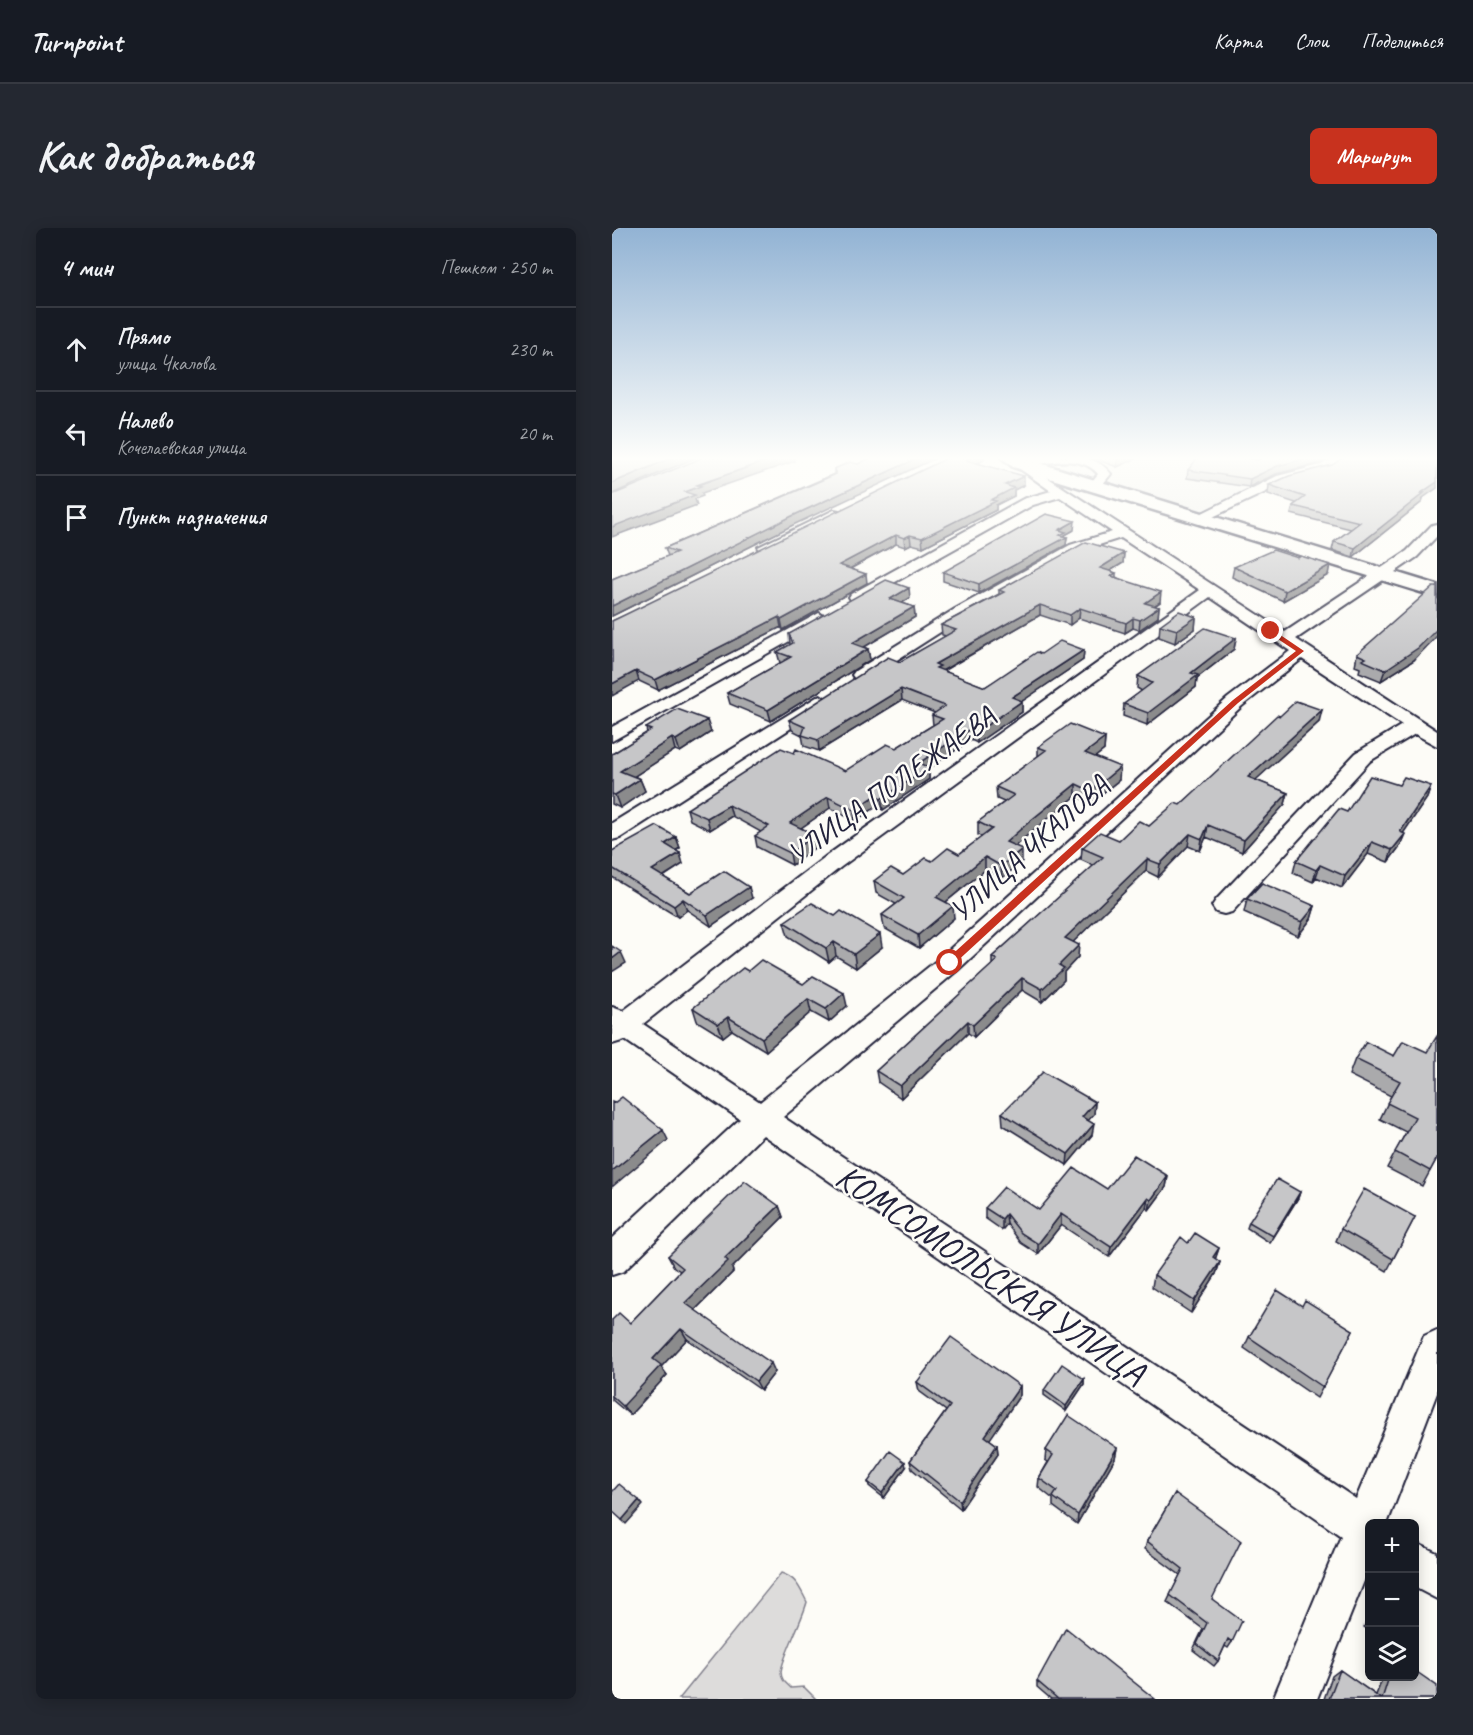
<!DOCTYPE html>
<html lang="ru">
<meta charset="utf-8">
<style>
:root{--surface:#171b24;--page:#242831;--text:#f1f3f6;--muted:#9ea1a6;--line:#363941;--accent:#c8321e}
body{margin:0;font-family:Caveat,sans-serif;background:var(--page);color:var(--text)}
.controls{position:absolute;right:18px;bottom:18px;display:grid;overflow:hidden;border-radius:9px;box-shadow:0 3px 15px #0003}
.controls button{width:54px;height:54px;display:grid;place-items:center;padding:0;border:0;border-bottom:2px solid var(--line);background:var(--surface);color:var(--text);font:30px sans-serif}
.stop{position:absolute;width:18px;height:18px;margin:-14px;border:4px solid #c8321e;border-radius:50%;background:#fff}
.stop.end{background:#c8321e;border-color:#fff;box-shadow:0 2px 6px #0008}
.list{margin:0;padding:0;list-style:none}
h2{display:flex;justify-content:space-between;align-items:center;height:78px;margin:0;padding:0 24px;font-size:26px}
h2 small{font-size:20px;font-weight:400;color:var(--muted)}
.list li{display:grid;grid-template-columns:39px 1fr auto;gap:18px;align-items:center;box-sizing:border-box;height:84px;padding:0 24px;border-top:2px solid var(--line)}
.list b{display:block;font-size:22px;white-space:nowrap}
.list p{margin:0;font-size:20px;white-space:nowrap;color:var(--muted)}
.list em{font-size:20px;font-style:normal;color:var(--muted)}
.icon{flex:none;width:33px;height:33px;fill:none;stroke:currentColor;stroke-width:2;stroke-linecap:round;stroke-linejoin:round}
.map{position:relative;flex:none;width:825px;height:1471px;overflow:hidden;border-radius:9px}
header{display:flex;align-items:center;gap:36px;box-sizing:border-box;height:84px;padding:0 30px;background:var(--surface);border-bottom:2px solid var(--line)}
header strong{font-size:28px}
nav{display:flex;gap:33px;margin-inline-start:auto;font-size:21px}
.intro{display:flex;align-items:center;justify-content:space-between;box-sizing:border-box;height:144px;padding:0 36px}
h1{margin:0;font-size:42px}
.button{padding:15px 27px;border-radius:9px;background:var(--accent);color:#fff;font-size:21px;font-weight:700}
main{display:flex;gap:36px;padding:0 36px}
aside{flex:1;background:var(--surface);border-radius:9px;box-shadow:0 3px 15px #0003}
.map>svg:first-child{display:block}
</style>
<header>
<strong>Turnpoint</strong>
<nav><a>Карта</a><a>Слои</a><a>Поделиться</a></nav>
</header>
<div class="intro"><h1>Как добраться</h1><a class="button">Маршрут</a></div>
<main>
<aside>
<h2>4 мин<small>Пешком · 250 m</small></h2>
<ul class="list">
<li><svg class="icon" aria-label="ahead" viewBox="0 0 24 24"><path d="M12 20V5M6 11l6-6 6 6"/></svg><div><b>Прямо</b><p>улица Чкалова</p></div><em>230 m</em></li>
<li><svg class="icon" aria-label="left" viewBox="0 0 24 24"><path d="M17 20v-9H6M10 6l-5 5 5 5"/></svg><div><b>Налево</b><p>Кочелаевская улица</p></div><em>20 m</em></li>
<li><svg class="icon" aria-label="arrive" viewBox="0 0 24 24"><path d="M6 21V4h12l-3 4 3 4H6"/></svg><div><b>Пункт назначения</b></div></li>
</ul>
</aside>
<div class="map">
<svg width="825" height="1471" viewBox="0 0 825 1471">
<rect width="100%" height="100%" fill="#fdfcf7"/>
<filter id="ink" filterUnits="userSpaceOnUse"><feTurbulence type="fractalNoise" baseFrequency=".0167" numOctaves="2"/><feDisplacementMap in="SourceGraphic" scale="12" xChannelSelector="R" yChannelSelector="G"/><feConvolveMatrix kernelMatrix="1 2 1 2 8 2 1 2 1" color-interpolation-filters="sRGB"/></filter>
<g filter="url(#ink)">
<path fill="#ecece9" d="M443,229H642L682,239L586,284L429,234Z"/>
<path fill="#dddcdb" stroke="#807f8b" stroke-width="1.5" d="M169,1345C185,1350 188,1361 195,1374C190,1393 170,1430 169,1444C169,1452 174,1455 179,1460L192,1459L204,1471H67Z"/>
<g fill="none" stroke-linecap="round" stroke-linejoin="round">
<defs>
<path id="minor" d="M425,229C452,229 482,223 499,246L486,262L481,263L475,259L486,246C470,227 440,234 418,238L673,404L795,323L820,297L825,296V308L805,329L684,411L825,503V518L803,506L758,533L620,684L612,686L604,684L600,678L604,672L744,525L790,497L690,431L630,478L347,741L171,889L744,1271L812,1108L825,1102V1165L775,1296H758V1338L705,1471H661L729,1308L151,907L12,1043L0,1047V1010L128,891L13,812L0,816V779L11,783L213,629L588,362L509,310L468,323L355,387L255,451H243L240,447L243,443L343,381L458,317L500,304L448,269L421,277L251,372H239L237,369L239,366L411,271L439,263L401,236ZM598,369L678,423L616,470L329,729L148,874L31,796L229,639Z
M723,229H739L717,243L675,254L590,294L585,295L578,291L665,248L709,237Z
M222,282L227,283V289L158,322H148L146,319Z
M207,385L215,390L213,393L0,513V499Z
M208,467L217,473L215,477L8,610L0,612V595Z
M802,1314L825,1325V1371L802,1359Z"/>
<path id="major" d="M389,229H408L825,357V369L401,239Z"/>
</defs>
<use href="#minor" stroke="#22223b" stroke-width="4"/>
<use href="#major" stroke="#22223b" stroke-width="5"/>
<use href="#minor" fill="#fdfcf7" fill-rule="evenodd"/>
<use href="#major" fill="#fdfcf7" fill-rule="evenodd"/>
</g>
<path fill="#aaaaac" stroke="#22223b" stroke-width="1.5" d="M478,229H527L505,239Z
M372,232L365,235L412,257L402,262V268L384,277V282L311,319L299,316L293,319L284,316L238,341L255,355L171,402L169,399L46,462L27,453L0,393Z
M646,232L708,235L664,246L637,259L575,250L576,242Z
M246,236L181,297L0,388V351L56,328L53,320L222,246V241Z
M720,237L811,270L810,274L741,329L720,322L722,314L739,301L679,286L681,278L684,275L656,266L657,257Z
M462,302L453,307V308L455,309L454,317L367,365L331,353V344Z
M512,325L511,335L498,343L504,345V349L548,374L543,378L547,379L546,389L527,402L521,400L513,405L467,390L458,397L428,387L331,443L373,459L429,426L472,422L471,432L410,473V484L365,515L359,512L317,540V551L271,582L264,579L243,593L218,580L189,600L203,607L205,618L180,637L145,619L143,608L149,604L120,588L98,602L78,592L75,581L233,543L284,520L321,497L320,487L323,485L290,472L207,523L192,518L190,507L180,502L177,492L288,434L334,408L330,407L329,397L387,366V362Z
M622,339L716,347L671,373L620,349Z
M298,370L290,375L302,379L303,389L252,419L256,421L258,432L159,493L118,476L115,465L168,435L165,424L178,417L177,406Z
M584,389L583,401L563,415L547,409L548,397Z
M624,410L622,421L585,450L584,459L535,497L511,488L512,476L530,463L525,460L526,448Z
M745,426L802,432L769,453L747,444L748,440L743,438Z
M668,488L707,494L643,552L676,565L673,576L630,624L594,609L588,623L576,618L546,649L534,643L461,714L466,729L452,744V752L430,774L410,762L362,809L356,805L289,870L266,854L264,843L380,737V729L482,638L469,632L470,620L507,612L537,598L568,577Z
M34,500L99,504L68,524L63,522L22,548L28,551L33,563L8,580L0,576V526L35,505Z
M493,510L492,522L483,529L507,552L478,575L464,568L418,605L403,618L410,634L390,650L373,642L334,674L342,690L307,720L272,700L270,687L284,676L264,665L262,653L291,647L320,633L347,626L370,609L366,607V594L392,574L385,571L384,559L426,528V519Z
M787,557L819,558L815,570L791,605L788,618L776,634L756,626L730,660L704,649L701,654L681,645L684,633Z
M64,609L68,620L64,623L71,636L51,649L78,665L140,670L99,698L75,682L66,689L0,649V623Z
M635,671L703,678L699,691L686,708L632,684Z
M172,694L270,719L244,740L224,728L217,734L176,708Z
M136,743L191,756L235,778L217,794L199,784L154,823L120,802L111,809L85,793L81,780Z
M782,828L825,930L810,958L775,940L794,904L768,891L779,868L737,847L743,831Z
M483,874L482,886L476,892L480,907L455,937L391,897L390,885Z
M556,948L554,959L537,982L534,980L497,1029L449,997L426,1026L409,1015L395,996L390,1002L373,990V980L427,982L495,961Z
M688,964L686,970L658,1015L635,1000L637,994Z
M167,978L171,989L120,1040L121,1044L83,1082L163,1144L149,1162L75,1111L49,1139L55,1147L18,1187L0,1172V1092L18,1095L68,1043L62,1039L56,1028Z
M803,989L775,1043L724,1013L729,1001Z
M576,1015L607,1020L603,1031L608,1034L604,1046L579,1085L540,1059L542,1047Z
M690,1078L741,1102L705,1170L632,1120L637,1109Z
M472,1151V1156L454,1183L432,1167V1162Z
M305,1154L408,1158V1167L377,1211L385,1217L386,1226L349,1281L300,1241L298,1233L334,1183L307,1163Z
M505,1220L503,1230L465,1296L441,1278V1271L426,1259L427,1250L436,1234L433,1232L434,1222Z
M294,1239L272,1270L257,1258L256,1254Z
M563,1265L600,1371L620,1414L616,1420L613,1418L606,1433L602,1438L581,1422L591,1401L555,1374L568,1347L533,1321L535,1313Z
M758,1385V1403L752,1399Z
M728,1442L764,1467L771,1449H802L825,1471H712L720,1448Z
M425,1453L543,1471H439L425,1459Z"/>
<path fill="#8b8b8c" stroke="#22223b" stroke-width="1.5" d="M62,229H85L0,266V255Z
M165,229H182L183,233L90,265L91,268L83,271L85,277L0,309V299L73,264L85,257Z
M308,229H326L181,297L0,388V378L180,288Z
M360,229H372V232L354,240V232Z
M506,229H527L505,239Z
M700,229H718L708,235L664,246L637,259L638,251L665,238Z
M412,248V257L402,262V268L384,277V282L311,319L310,310L379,272L393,257Z
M825,254V260L811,270L810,274L741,329L743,320L809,265Z
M463,293L462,302L453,307V309H455L454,317L367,365V356L447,302Z
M284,307V316L228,346L227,337Z
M298,307L299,316L293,319L292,310Z
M512,325L511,335L488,349V340Z
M718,337L716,347L671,373L673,363Z
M254,346L255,355L171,402L169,392Z
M297,360L298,370L279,381L278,371Z
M549,364L548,374L532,384L533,375Z
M428,377V387L328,444V448L323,436Z
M302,379L303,389L242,425L240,415Z
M547,379L546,389L527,402L528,392Z
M468,380L467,390L458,397V387Z
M167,389L169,399L46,462L43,452Z
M584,389L583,401L563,415L565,402Z
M521,390V400L513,405L514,395Z
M825,401V408L802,432L769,453L773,442Z
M624,410L622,421L585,450L584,459L535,497L536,485L579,445Z
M256,421L258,432L159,493L156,482Z
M472,422L471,432L400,480V469Z
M24,443L27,453L0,468V456Z
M289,461L290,472L207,523L206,512Z
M410,473V484L365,515V504Z
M710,482L707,494L634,561L636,549Z
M95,492L99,504L68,524L64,512Z
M358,501L359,512L317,540V551L271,582L269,571L307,535Z
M60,510L63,522L12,555L8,543Z
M493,510L492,522L473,537V525Z
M508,539L507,552L478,575L479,563Z
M28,551L33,563L8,580L3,567Z
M464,556V568L418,605L394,626V614L418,593Z
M819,558L815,570L784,616L788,604Z
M676,565L673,576L630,624L632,612Z
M263,568L264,579L243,593L242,582Z
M216,569L218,580L180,606L178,595Z
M117,577L120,588L98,602L95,590Z
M596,597L594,609L588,623L590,611Z
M578,606L576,618L546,649L548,636Z
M793,606L788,618L776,634L780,622Z
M203,607L205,618L180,637L178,625Z
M64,609L68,620L56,627L53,616Z
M760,614L756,626L730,660L733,648Z
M410,621V634L390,650L389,638Z
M68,625L71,636L44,653L40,642Z
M373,629V642L325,681L324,669Z
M535,631L534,643L453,722V710Z
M708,637L704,649L701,654L704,642Z
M137,659L140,670L99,698L95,687Z
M71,671L75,682L66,689L62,678Z
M341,678L342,690L307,720L306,707Z
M703,678L699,691L686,708L690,694Z
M268,706L270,719L244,740L242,726Z
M222,714L224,728L217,734L214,720Z
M467,717L466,729L452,744V752L430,774V761L447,737Z
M9,724L14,735L0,744V731Z
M410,750V762L362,809L361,797Z
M232,765L235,778L217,794L214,781Z
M196,771L199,784L154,823L150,810Z
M116,789L120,802L111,809L106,796Z
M356,793V805L289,870L288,858Z
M483,874L482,886L469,901L470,889Z
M482,896L480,907L455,937L456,926Z
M51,902L56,912L0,959V943Z
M556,948L554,959L537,982L539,972Z
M688,964L686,970L658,1015L661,1008Z
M536,970L534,980L497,1029L499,1019Z
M167,978L171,989L120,1040L121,1044L79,1086L73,1075L113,1030Z
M394,986L395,996L390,1002V991Z
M449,986V997L426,1026V1016Z
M607,1020L603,1032L601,1029Z
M608,1034L604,1046L579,1085L582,1073Z
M69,1101L75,1111L49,1139L55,1147L18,1187L11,1178L41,1131Z
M159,1135L163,1144L149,1162L144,1153Z
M472,1151V1156L454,1183V1178Z
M408,1158V1167L374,1217L373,1208Z
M385,1217L386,1226L349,1281L348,1273Z
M505,1220L503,1230L465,1296L466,1287Z
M293,1234L294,1239L272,1270L270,1265Z
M27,1272L31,1277L14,1296L10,1292Z"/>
<path fill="#c6c6c8" stroke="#22223b" stroke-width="1.5" d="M0,229H62L0,255Z
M92,229H165L85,257L89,258L73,264L83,267L0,299V267Z
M260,229H308L180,288L0,378V351L65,324L53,320L224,246L222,241L238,234L246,236Z
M337,229H360L354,232L412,248L393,257L402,260L379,272L384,273L310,310L298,307L292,310L284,307L227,337L254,346L169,392L167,389L43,452L24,443L0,456V393Z
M586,229H627L646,232L651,229H700L665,238L638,251L576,242Z
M732,229H825V254L809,265H812L743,320L722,314L748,294L681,278L693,269L657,257L677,248L720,237Z
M434,286L463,293L447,302L454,304L448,307L455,309L367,356L331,344Z
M474,314L512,325L488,340L504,345L499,348L549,364L533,375L547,379L528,392L521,390L514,395L468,380L458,387L428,377L323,436L328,438L324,440L373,459L425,424L429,426L448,413L472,422L400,469L410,473L365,504L358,501L307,535L317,540L269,571L263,568L242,582L216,569L178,595L203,607L178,625L143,608L157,598L117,577L95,590L75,581L169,520L182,525L184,521L233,543L275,516L284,520L331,491L320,487L333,478L289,461L206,512L190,507L193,499L177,492L276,429L288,434L344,402L329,397L392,364L387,362Z
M661,322L686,330L689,328L718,337L673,363L622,339Z
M274,352L297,360L278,371L302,379L240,415L256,421L156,482L115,465L179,429L165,424L181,415L177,406Z
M821,359H825V401L806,420L773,442L750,432L754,430L745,426Z
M567,383L584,389L565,402L548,397Z
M593,400L624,410L579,445L586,447L536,485L512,476L540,455L526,448Z
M684,473L710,482L636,549L676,565L632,612L596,597L590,611L578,606L548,636L535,631L453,710L467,717L447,737L452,740L430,761L410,750L361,797L356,793L288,858L264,843L385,732L380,729L491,629L470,620L488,604L507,612L527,593L537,598L563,575L568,577L665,487L668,488Z
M65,481L95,492L64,512L60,510L8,543L28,551L3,567L0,566V526L39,502L34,500Z
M458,496L493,510L473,525L508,539L479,563L464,556L418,593L394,614L410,621L389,638L373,629L324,669L341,678L306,707L270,687L292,670L262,653L279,640L291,647L314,630L320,633L336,620L347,626L380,601L366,594L402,567L384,559L434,522L426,519Z
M758,548L787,557L792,549L819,558L788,604L793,606L780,622L760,614L733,648L708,637L704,642L684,633L727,581L735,584Z
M45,598L64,609L53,616L68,625L40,642L78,665L112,643L137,659L95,687L71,671L62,678L0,640V623Z
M650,655L703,678L690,694L635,671Z
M200,675L223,688L229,683L268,706L242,726L222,714L214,720L172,694Z
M0,718L9,724L0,731Z
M149,732L191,756L201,748L232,765L214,781L196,771L150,810L116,789L106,796L81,780L131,740L136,743Z
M825,808V930L818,943L783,924L803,889L775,875L788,853L743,831L754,814L782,828L791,813L815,824Z
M431,844L483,874L470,889L482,896L456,926L390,885Z
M10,869L51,902L0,943V874L2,875Z
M522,927L556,948L539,972L536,970L499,1019L449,986L426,1016L409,1005L394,986L390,991L373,980L392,959L427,982L462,940L495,961Z
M665,951L688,964L661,1008L637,994Z
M133,953L167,978L113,1030L116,1033L73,1075L159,1135L144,1153L69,1101L41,1131L49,1137L11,1178L0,1168V1092L7,1085L18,1095L71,1040L56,1028Z
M752,961L803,989L781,1031L729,1001Z
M583,1005L607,1020L601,1029L608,1034L582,1073L542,1047L569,1009L576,1015Z
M665,1062L690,1078L693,1072L741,1102L711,1159L637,1109Z
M339,1109L408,1158L373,1208L385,1217L348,1273L298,1233L338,1178L305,1154Z
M450,1136L472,1151L454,1178L432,1162Z
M456,1187L505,1220L466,1287L441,1269L445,1263L427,1250L441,1227L434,1222Z
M278,1223L293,1234L270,1265L256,1254Z
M7,1256L27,1272L10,1292L0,1283V1264Z
M563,1265L629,1313L600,1371L630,1393L620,1414L616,1411L606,1433L585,1416L595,1395L558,1367L571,1341L535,1313Z
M454,1400L543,1471H446L425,1453Z
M728,1442L769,1471H717Z
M802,1442L825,1458V1471H770L777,1449H802Z"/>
</g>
<linearGradient id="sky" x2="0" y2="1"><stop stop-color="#92b3d4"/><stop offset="0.53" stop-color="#fefefb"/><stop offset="1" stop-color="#fefefb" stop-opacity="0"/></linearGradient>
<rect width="825" height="435" fill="url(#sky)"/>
<path fill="#c8321e" d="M657,402H661L692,423L626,475L341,737H334V732L621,472L684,423L657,405Z"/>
<g text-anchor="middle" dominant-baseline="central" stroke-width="5" stroke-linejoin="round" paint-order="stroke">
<g font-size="30" fill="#22223b" stroke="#fdfcf7">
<text transform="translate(279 557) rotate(-36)">УЛИЦА ПОЛЕЖАЕВА</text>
<text transform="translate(417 620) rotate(-42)">УЛИЦА ЧКАЛОВА</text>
</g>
<g font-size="36" fill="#22223b" stroke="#fdfcf7">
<text transform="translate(379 1046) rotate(34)">КОМСОМОЛЬСКАЯ УЛИЦА</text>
</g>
</g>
</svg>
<div class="controls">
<button>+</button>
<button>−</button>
<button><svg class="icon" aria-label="layers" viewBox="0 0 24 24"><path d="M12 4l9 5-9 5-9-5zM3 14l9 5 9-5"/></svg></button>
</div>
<div class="stop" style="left:338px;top:735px"></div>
<div class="stop end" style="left:659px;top:403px"></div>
</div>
</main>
